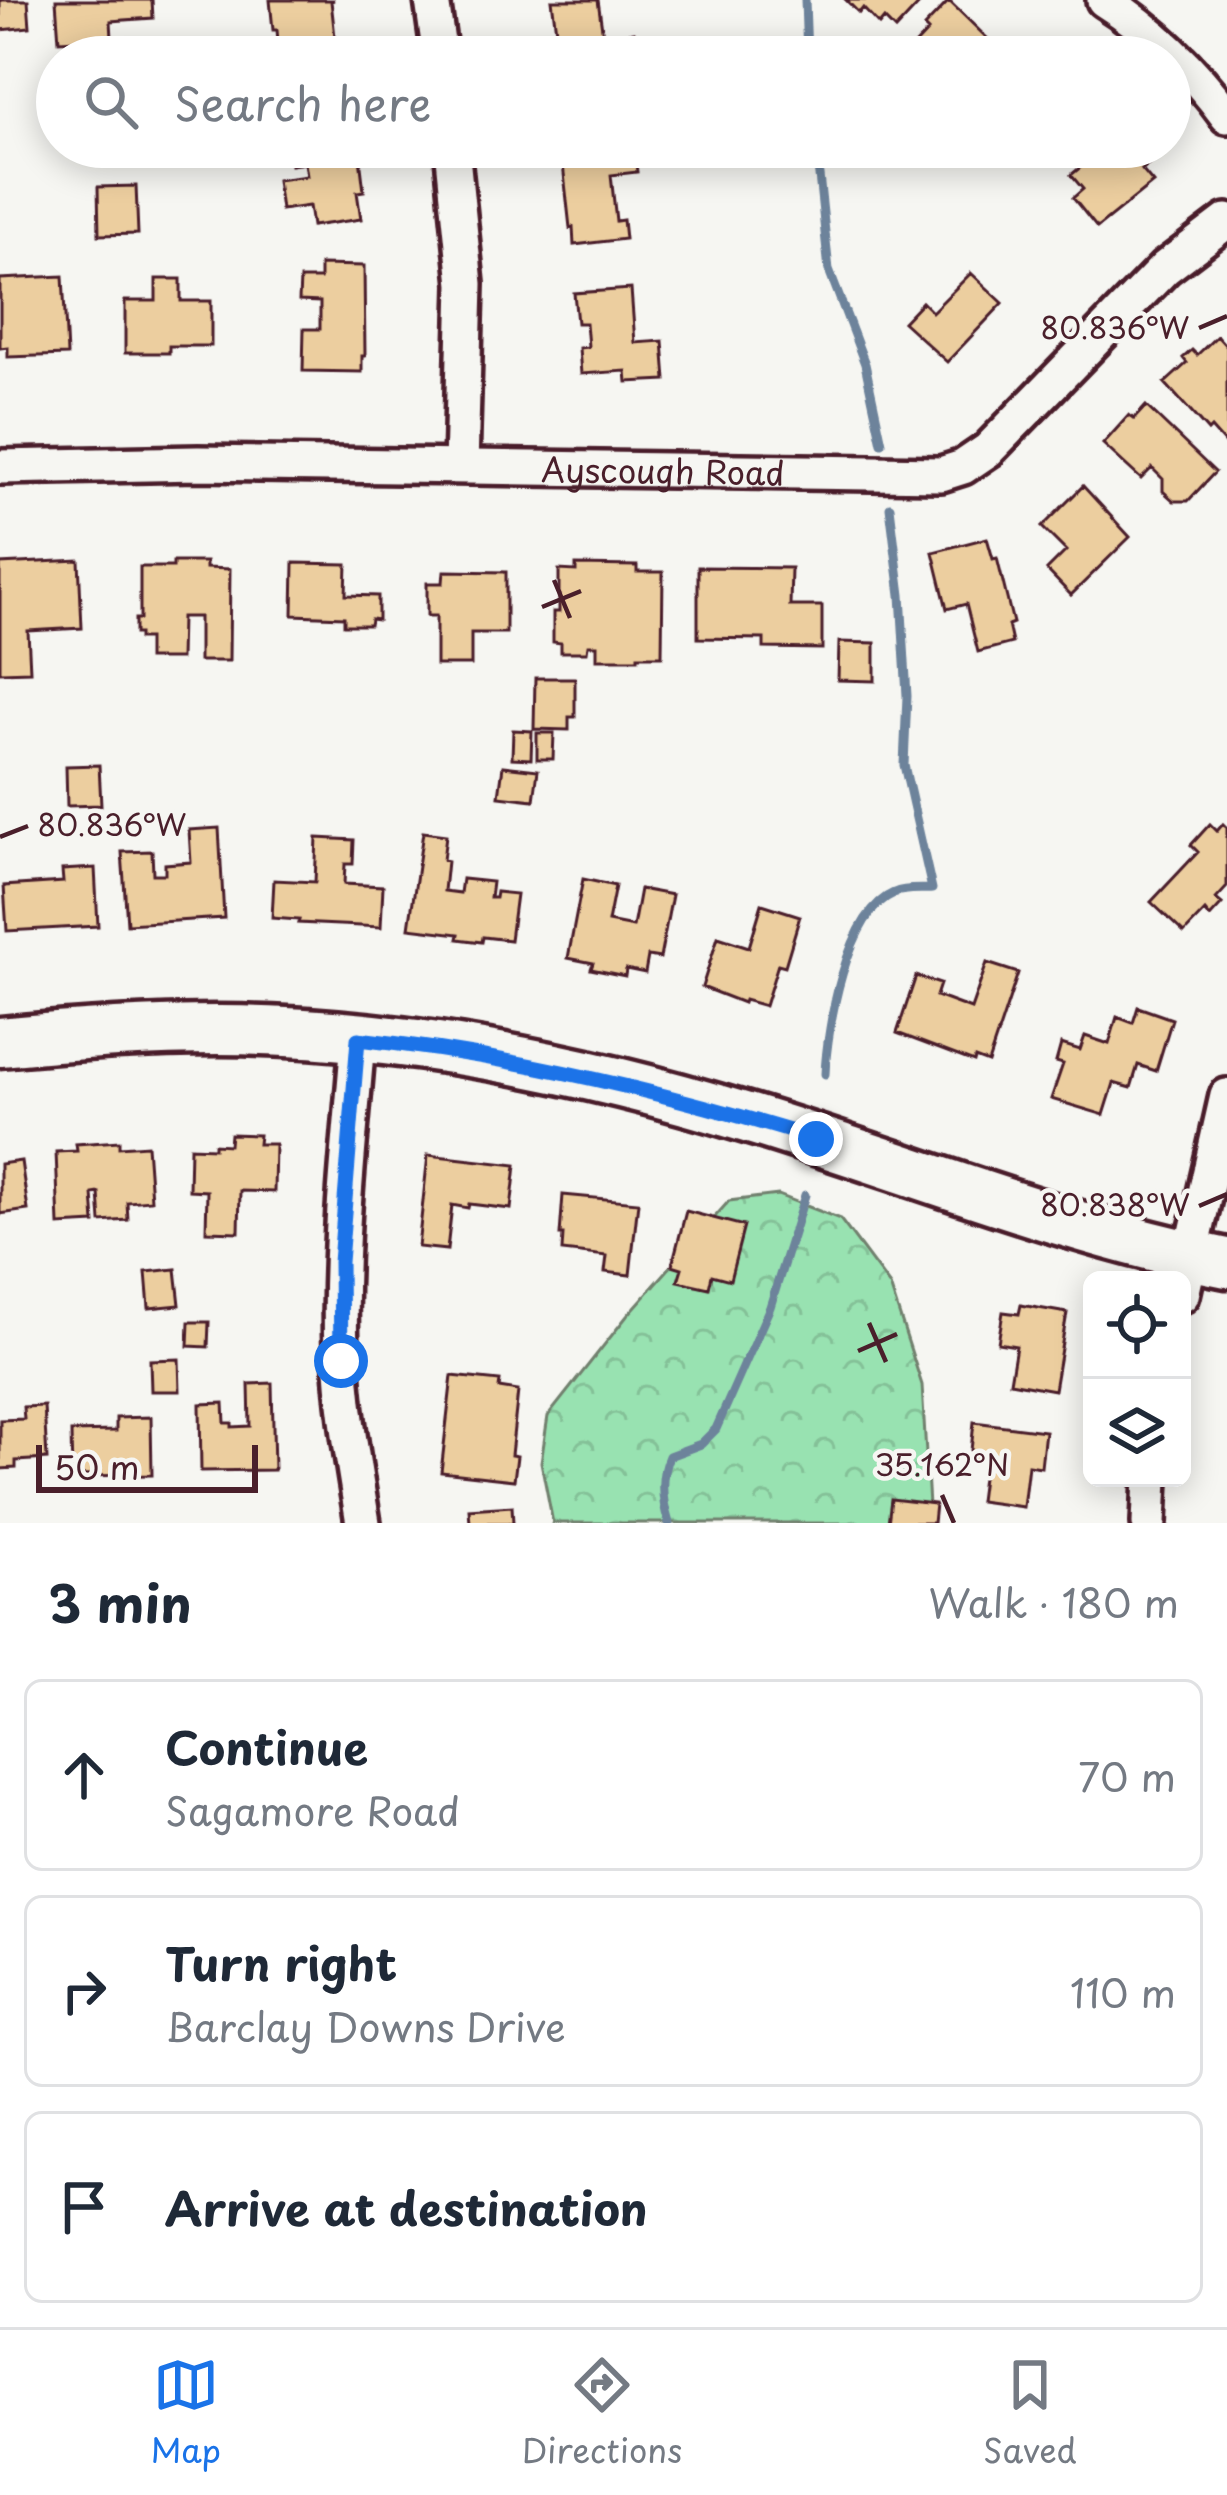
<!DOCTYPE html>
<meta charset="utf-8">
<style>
:root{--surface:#fff;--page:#f6f6f7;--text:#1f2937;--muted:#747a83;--line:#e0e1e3;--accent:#1a73e8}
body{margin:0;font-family:"Playpen Sans",sans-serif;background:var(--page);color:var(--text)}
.controls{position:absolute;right:36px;bottom:36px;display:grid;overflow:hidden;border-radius:18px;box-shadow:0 6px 30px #0003}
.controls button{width:108px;height:108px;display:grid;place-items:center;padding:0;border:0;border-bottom:3px solid var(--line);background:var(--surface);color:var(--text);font:60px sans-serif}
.scale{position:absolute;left:36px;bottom:30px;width:222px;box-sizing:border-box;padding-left:12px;border:6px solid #4a1f2b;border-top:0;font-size:33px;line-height:42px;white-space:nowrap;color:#4a1f2b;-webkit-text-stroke:9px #f6f6f2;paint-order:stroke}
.stop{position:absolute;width:36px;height:36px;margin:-27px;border:9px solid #1a73e8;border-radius:50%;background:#fff}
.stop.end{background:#1a73e8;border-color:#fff;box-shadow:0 3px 12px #0008}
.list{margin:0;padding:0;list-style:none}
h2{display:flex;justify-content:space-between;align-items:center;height:156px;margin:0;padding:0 48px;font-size:51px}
h2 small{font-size:39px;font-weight:400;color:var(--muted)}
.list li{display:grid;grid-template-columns:78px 1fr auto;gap:36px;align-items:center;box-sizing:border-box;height:192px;margin:0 24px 24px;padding:0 24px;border:3px solid var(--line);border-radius:18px}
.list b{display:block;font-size:45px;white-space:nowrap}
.list p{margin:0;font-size:39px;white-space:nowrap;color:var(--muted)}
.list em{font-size:39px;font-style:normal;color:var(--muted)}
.icon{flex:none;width:66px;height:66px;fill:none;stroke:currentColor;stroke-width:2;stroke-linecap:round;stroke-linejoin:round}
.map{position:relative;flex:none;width:1227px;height:1523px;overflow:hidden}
.search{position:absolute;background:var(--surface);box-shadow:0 6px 30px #0003;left:36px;right:36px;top:36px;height:132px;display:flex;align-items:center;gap:30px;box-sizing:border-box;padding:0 42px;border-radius:66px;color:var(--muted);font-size:45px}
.sheet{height:804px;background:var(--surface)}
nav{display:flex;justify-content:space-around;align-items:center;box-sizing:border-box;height:168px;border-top:3px solid var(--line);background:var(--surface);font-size:33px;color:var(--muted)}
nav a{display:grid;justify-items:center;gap:6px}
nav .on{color:var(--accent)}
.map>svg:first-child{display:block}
</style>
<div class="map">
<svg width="1227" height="1523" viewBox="0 0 1227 1523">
<defs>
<pattern id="forest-crowns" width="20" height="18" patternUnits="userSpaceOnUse" patternTransform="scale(3)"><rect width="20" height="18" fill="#98e2b1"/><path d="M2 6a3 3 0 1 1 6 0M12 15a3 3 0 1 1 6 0" fill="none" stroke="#84c198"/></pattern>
</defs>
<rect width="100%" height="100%" fill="#f6f6f2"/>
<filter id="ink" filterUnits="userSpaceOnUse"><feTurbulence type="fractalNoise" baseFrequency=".00833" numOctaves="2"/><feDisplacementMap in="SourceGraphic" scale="24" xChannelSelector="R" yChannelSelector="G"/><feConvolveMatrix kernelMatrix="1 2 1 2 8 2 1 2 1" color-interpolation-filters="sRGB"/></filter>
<g filter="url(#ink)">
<path fill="url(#forest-crowns)" stroke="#71806e" stroke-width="3" d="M778,1195L840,1219L890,1286L922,1385L930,1523H553L541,1462L548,1416L627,1316L729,1201Z"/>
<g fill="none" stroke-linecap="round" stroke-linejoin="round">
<path stroke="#6d839b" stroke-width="9" d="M805,0L807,57
M816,147L829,270L865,364L882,443
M825,1074C827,1028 846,913 894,893C905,888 920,890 932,889L904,765L907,696L901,595L890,507
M669,1523C662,1501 659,1478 669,1456L701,1444L716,1429L770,1307L805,1195"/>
</g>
<path fill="#ecce9f" stroke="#4a1f2b" stroke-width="3" d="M0,0H28L30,27L0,30Z
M56,0H152L153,18L111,21L112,38L59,41Z
M270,0H334L331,1L336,46L279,52L277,30H273Z
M552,0H598L603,36L634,32L638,57H543L540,33L556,31Z
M846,0H923L895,30L884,19L879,25L863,8L859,13Z
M949,1L988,39L986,41L1003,57H915L920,52L914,46L928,31L924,27Z
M289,147H350L351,151L359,150L364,191L357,192L361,219L312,226L309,206L281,210L277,180L307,176L305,163L291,165Z
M564,147H634L637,172L611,175L616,221L623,220L625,239L574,245L573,227L570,228L562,155H565Z
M1105,147H1137L1130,153L1132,155L1140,149L1151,162L1142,170L1153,183L1097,228L1073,198L1083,189L1071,175Z
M136,186L138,234L99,235L98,187Z
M320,265L364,266L365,356H362V372L303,371L304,329H320V302L299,301L300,279H320Z
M971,273L1003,303L947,362L903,322L922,302L932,312Z
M63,276L67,355L8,357V347L0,348V279Z
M156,279H181V301H211V346H169V353H125V301H156Z
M631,289L635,343L663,341L666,380L627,382L626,371L581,374L579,348L588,347L586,323H577L574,293Z
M1217,336L1227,347V446L1211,428L1208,431L1165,383L1187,363L1183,358L1192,350L1197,355Z
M1146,406L1215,472L1188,501H1174L1163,491V479L1152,468L1141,479L1103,444L1129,415L1134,419Z
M1083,486L1130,537L1071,595L1047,570L1066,551L1042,527Z
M987,538L993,559L997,558L1013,623L1008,625L1012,643L978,652L966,604L947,609L933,552Z
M79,560L82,628L28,631L30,671L0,672V564Z
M173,562H206V568L230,569L229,661H199V617H181L180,659H148V639H139V634H135V619H140V567H173Z
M294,563L347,564L346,595L378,596V620L371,619L370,625H344V617L293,615Z
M576,565L637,566V572H663L662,656H638V659H597V645H588L587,652H561V643L553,642V612H559V570L576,571Z
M698,567L791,568L790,606H822V649L764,648V639L698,638Z
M444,571L506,572V633H471V665H436V616H427V583H443Z
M839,642L875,643V681L838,680Z
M535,678H575V717H569V730L534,729Z
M513,730L532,731L531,759L512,758Z
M537,733H554L553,759H537Z
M99,765L101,805L67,806L66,766Z
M503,766L538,770L534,800L499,796Z
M1210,824L1217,831L1223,824L1227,828V887L1216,899L1222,904L1210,917L1205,911L1184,933L1151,902L1198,852L1191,845Z
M219,828L224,918L127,924L122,852L152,851L153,874H165V864L191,862L189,830Z
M423,832L446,835L443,860L447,861L444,891L460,893L462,879L492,882L490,898H495L496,892L516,894L510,940L483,937L482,942L458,939L459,934L409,928Z
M317,838L354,840L353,864H345L344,884L383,886L381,927L298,923L299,920L272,918L274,880L315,882Z
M95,868L98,926L7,931L4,886L63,882L62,870Z
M583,879L615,886L608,922L633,927L640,889L672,895L660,958L648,956L645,973L626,969L625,976L591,969L593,963L568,958Z
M762,904L800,916L785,966L778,964L765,1006L744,1000L743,1003L702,987L718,937L749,947Z
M987,963L1018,973L988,1063L975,1058L974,1062L897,1033L916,976L940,984L936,996L971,1009Z
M1138,1007L1172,1019L1156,1071L1138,1065L1131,1088L1114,1083L1104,1115L1051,1099L1063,1064L1056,1062L1061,1044L1080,1050L1085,1036L1109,1044L1117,1017L1133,1023Z
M230,1134L259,1135L258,1144H275L274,1192L240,1191L239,1232L206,1231L207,1191L189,1190L190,1147L214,1148V1144L229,1145Z
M119,1141V1147L147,1145L151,1200L127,1202L128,1220L101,1222L99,1193L93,1194L95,1223L59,1225L56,1152L77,1151L76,1144Z
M428,1155L516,1165L511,1209L469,1204L468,1208L452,1205L447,1250L418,1247Z
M21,1161L28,1210L0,1214V1164Z
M563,1195L638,1202L630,1275L605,1272L607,1256L562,1251L563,1235H560Z
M686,1211L744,1226L730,1280L712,1275L709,1288L678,1281L682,1268L672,1265Z
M176,1269L180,1305L149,1308L146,1272Z
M1021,1305L1067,1313L1054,1390L1010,1382L1016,1346L998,1343L1003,1312L1019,1314Z
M189,1322H209L208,1347L188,1346Z
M179,1359L180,1391H151L150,1360Z
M452,1376L500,1381L499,1388L518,1391L511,1455L517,1456L514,1480L441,1472Z
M272,1383L274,1470L201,1471L200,1404L224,1403L225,1423H232V1427L250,1426L249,1384Z
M44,1406L47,1459L16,1461V1468L0,1469V1420L24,1419L23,1407Z
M151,1417L152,1475L72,1476L71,1432L116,1431V1418Z
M974,1422L1045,1431L1041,1467L1028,1465L1023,1507L979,1501L984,1462L970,1460Z
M891,1499L935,1504L933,1523H888Z
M512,1506L513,1523H470L469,1509Z"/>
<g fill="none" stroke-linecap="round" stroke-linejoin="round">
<defs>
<g id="street">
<path d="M432,0L440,57"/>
<path d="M1104,0C1152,30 1194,71 1227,116"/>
<path d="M452,147L466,284L461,466"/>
<path id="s1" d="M0,467L198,463L941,474L963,467L988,450L1165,268L1227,221"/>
<path d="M358,1039C350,1143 337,1246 341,1350C343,1408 354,1466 363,1523"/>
<path d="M1182,1295L1227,1096"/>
<path d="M1149,1523L1151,1478"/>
</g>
<path id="secondary" d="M0,1042C72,1035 146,1030 218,1030C396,1031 578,1066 747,1118C907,1166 1063,1231 1227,1263"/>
</defs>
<use href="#street" stroke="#4a1f2b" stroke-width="42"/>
<use href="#secondary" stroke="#4a1f2b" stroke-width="57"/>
<use href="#street" stroke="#f6f6f2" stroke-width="33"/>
<use href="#secondary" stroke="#f6f6f2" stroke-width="48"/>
</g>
</g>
<g fill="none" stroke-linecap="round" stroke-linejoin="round" filter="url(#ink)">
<path stroke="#1a73e8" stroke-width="15" d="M341,1361L340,1262L358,1039C515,1056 665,1092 816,1139"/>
</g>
<path fill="none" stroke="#4a1f2b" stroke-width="4.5" d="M1199,328L1227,316M554,580L570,618M542,607L581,591M0,837L28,826M1199,1206L1227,1194M869,1323L886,1362M858,1351L897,1334M942,1495L954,1523"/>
<g text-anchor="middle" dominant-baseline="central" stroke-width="9" stroke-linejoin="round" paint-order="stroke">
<g font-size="33" fill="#4a1f2b" stroke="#f6f6f2">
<text stroke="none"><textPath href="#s1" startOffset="663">Ayscough Road</textPath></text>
</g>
</g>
<g font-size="30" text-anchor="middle" fill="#4a1f2b" stroke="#f6f6f2" stroke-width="9" stroke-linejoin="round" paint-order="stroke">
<text x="1115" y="339">80.836°W</text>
<text x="112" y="836">80.836°W</text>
<text x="1115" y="1216">80.838°W</text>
<text x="942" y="1476">35.162°N</text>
</g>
</svg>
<div class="controls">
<button><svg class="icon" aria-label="locate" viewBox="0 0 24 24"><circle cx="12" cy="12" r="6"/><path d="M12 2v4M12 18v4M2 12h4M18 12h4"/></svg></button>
<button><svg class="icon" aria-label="layers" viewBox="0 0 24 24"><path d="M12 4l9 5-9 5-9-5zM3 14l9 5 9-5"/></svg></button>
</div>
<div class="scale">50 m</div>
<div class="stop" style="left:341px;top:1361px"></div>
<div class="stop end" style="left:816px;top:1139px"></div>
<div class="search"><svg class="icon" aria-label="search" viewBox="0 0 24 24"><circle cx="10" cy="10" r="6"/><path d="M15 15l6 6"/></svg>Search here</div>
</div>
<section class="sheet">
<h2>3 min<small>Walk · 180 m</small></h2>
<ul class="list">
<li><svg class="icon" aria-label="ahead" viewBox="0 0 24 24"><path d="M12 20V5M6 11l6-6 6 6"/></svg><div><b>Continue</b><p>Sagamore Road</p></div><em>70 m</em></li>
<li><svg class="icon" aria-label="right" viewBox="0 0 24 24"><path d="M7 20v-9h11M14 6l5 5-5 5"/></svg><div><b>Turn right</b><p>Barclay Downs Drive</p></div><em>110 m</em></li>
<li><svg class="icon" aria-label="arrive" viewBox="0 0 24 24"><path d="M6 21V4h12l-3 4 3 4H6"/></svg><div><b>Arrive at destination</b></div></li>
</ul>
</section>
<nav>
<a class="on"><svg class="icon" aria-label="map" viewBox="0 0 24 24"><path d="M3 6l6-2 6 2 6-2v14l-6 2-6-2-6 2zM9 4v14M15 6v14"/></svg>Map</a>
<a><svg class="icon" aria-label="directions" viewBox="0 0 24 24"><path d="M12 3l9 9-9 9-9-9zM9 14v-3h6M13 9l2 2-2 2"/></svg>Directions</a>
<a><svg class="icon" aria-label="saved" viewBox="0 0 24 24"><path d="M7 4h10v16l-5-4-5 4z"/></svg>Saved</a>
</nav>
